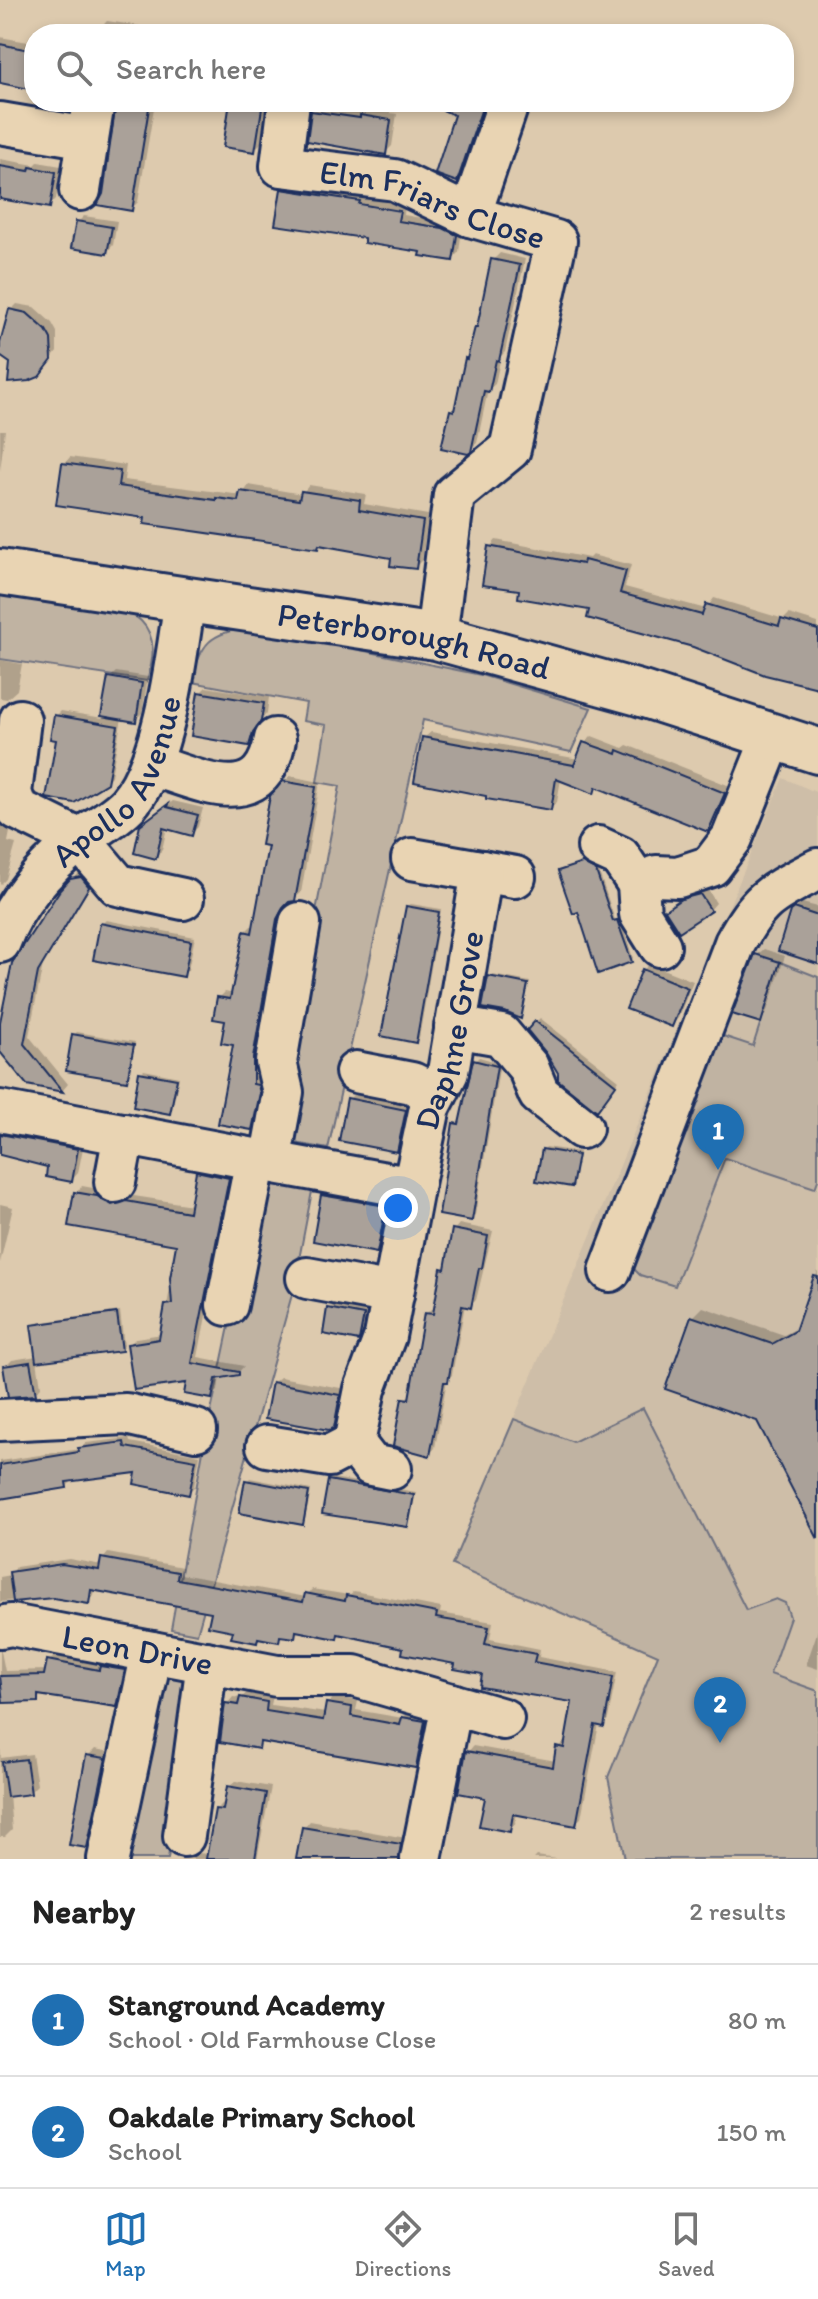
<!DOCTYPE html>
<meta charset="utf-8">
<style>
:root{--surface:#fff;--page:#f6f6f6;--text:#222;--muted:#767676;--line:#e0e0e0;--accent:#1f6fb2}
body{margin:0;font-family:Itim,sans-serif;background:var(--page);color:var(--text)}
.you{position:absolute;left:398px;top:1208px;width:28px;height:28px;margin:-20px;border:6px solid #fff;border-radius:50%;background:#1a73e8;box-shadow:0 0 0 12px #1a73e833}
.badge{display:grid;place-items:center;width:52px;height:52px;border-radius:50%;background:var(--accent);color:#fff;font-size:26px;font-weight:700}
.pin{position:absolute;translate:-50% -66px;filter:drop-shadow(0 2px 4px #0008)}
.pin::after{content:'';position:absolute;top:42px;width:28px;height:24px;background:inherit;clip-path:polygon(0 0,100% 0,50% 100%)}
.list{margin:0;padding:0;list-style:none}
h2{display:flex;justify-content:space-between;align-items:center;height:104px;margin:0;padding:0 32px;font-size:34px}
h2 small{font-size:26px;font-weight:400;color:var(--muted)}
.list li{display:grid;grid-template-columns:52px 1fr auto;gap:24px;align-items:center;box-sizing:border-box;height:112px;padding:0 32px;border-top:2px solid var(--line)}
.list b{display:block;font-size:30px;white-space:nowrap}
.list p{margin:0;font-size:26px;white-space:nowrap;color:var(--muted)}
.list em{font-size:26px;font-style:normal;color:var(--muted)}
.icon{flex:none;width:44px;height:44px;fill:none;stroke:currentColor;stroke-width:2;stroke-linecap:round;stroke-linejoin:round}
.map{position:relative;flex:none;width:818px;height:1859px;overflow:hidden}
.search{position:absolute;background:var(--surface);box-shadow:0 4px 12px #0003;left:24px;right:24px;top:24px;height:88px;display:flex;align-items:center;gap:20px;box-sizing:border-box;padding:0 28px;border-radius:32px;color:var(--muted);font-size:30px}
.sheet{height:328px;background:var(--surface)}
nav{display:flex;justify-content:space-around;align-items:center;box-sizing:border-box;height:112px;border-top:2px solid var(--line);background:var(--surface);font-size:22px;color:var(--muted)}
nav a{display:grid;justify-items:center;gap:4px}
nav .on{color:var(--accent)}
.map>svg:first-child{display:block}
</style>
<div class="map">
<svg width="818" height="1859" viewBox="0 0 818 1859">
<rect width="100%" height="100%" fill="#ddcaae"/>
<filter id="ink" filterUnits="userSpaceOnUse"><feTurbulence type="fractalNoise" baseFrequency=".0125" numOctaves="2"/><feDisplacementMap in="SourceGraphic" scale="16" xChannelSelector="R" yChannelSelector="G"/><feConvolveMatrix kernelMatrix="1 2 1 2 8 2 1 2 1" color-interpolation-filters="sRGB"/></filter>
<g filter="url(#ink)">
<path fill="#cebea8" d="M783,778L818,793V1859H625L608,1777L658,1655L452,1565Z"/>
<path fill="#c0b3a2" stroke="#6e7180" stroke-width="2" d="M0,591C32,596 120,601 141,621C158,638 153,661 147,681L0,659Z
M249,627L481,675L591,708L571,752L423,720L328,1149L284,1141L288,1057L340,786L317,782L326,725L303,721L306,703L192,682C200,643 210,633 249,627Z
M780,962L818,977V1180L815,1188L725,1158L675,1286L640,1275L631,1266L671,1145L687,1133L700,1098L697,1079L714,1033L753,1046Z
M261,1175L313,1186L293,1291L197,1634L171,1629L204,1445Z
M643,1408L746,1610L776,1599L785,1603L790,1617L770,1674L818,1691V1859H625L608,1777L658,1655L452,1565L514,1419L573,1442Z
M159,1670L193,1678L168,1859H119Z"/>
<path fill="#0003" d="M107,21L147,27L146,34H99L100,28Z
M0,37L34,43V87L0,81Z
M118,102H155L138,202L131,209L105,194Z
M232,102H268L261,143L254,150Z
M461,102H487L463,173L457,180Z
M320,105L366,113L369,110L397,114L392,146L385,153L313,112Z
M0,159L35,165L38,162L61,166L56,199L49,206L0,197Z
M289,184L365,195V198L405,205L404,215L450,223L462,229L459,252L452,259L367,236L282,190Z
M84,216L117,221L113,245L107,252L78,222Z
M500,253L525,259L505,352L501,356L495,384L488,390L477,443L467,452L451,411L457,405L466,359L470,355L479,325L493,260Z
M17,304L34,307L52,323L57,332V352L45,368L11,310Z
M0,430H5L0,471Z
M70,457L126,465L124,480L242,495L249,485L302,494L309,485L366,494L364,504L428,515L422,560L415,567L394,556L321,544L318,547L147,516L64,464Z
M496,540L589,558L592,555L631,565L625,587L706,609L714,598L784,619L789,614L818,623V687L592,608L522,589L490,547Z
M0,660L22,664L17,690L7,699L0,698Z
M116,672L148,677L142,713L135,720L122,718L111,776L106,781L59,738L56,716L61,711L103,718L109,678Z
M206,687L269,697L267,713L259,723L255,737L248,743L200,693Z
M431,732L579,759L585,743L592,736L623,748L627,745L730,786L714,823L707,830L599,786L593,791L561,779L557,802L550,808L424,738Z
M290,776L320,782L301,893L294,899L288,900L283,911L258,1051V1079L263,1080L265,1085L258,1122L252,1128L236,1044L219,998L225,992L234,994L245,932L251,926L255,927L270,844L272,796Z
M173,801L203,808L198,827L191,834L167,827L162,850L156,857L149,818Z
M0,806L12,822L8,842L16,844L6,879L0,885Z
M586,861L598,869L615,920L620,918L633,958L631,961L580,909L561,871Z
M88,871L95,879L43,964L29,1036L68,1084L63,1090L28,1084L0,1048V1037L62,891L79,873Z
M707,888L716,903L710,910H667L690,894Z
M802,903L818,907V962L792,912Z
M411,904L441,909L419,1038L416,1041L408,906Z
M106,920L195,937L188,970L184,974L102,924Z
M764,949L785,956L766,1014L760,1021L757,955Z
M650,964L693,981L678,1018L672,1025L643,970Z
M492,975L530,982L520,1017L489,977Z
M540,1018L619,1080L601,1104L560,1072L536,1022Z
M77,1032L135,1042L129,1076L127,1079L74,1035Z
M479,1057L500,1063L475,1215L471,1219L455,1124L462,1120L475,1061Z
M144,1070L179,1077L172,1110L170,1112L141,1073Z
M355,1093L411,1103L403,1143L396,1150L349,1099Z
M0,1125L84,1143L78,1173L72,1180L50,1166L0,1153Z
M546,1147L579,1152L574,1182L571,1185L544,1150Z
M205,1166L234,1172L198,1357L244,1366L238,1373L220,1376L218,1391L211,1397L130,1344L136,1338L162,1334L178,1243L76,1193L82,1186L104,1190L119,1199L134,1196L192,1205L198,1172Z
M330,1189L391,1200L383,1244L377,1251L323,1196Z
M0,1204L13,1207L0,1263Z
M459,1224L493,1231L476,1300L470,1306L465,1305L452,1375L447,1380L435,1448L430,1454L404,1399L412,1394L426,1314L431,1309H436L443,1269L448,1264L454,1230Z
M818,1271V1534L759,1420L693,1317L703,1307L784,1335L799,1327Z
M336,1303L370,1309L364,1332L358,1339L329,1309Z
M120,1311L124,1346L121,1349L37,1360L41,1387L35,1393L5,1367L12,1360L37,1356L33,1326L36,1323Z
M280,1377L346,1389L340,1419L332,1426L273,1383Z
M129,1438L130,1442L200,1455L194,1487L188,1493L139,1471L72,1481L67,1486L0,1497V1461L80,1449L86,1443Z
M250,1478L311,1490L305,1520L302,1523L247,1481Z
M333,1478L416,1492L410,1522L407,1524L330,1481Z
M108,1553L182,1567L181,1574L306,1597L312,1589L349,1595L354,1591L441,1608L440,1613L493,1622L490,1639L540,1649L539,1657L617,1672L608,1719L603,1725L599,1724L581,1818L575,1823L517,1813L515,1824L509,1830L487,1796L468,1752L473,1746L556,1761L558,1747L564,1742H567L575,1700L406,1646L341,1632L336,1637L300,1630L294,1636L284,1634L278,1640L260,1637L256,1641L235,1629L214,1611L95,1589L94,1596L88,1602L53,1596L0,1602V1577L11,1575L16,1567L69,1559L102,1565L103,1559Z
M818,1630V1669L806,1665Z
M0,1646L5,1671L47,1670L49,1661L56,1655L105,1664L108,1660L130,1664L123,1698L116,1705L43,1693L37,1700L0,1701Z
M249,1691L273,1696L271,1705L326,1713L328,1704L334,1697L358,1701L356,1710L403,1718L410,1711L431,1715L422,1759L415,1766L264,1741L258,1747L227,1704L233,1697L241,1698Z
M0,1746L1,1758L32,1754L37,1785L30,1792L9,1795L12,1830L5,1837H0Z
M95,1749L111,1752L93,1840L86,1846L88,1756Z
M236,1781L271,1787L257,1859H180L187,1852L209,1854L216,1810L223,1803L226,1804L229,1787Z
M310,1821L406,1838L405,1859H299L304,1828Z
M537,1856L556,1859H534Z"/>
<path fill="#aaa199" stroke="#1b2f5e" stroke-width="2" d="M0,44L34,51V90L0,83Z
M116,102H150L132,211L97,205L103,194Z
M230,102H263L255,152L223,147Z
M425,102H484L457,182L435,174L454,115Z
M311,111L360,118V115L391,120L386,155L307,141Z
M0,166L29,171L30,167L56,172L50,208L0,199Z
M281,189L360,201L359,204L400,211L398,221L443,228L457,235L453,261L420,256L421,252L364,243V238L275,225Z
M76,221L112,227L107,254L71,248Z
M491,259L520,265L499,361L496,360L489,392L484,391L471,452L468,454L441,448L450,410L454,411L465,358L467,359L475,327H477Z
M9,309L27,313L46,330L51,339L52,360L39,377L29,381L8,383L10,363L0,356V343Z
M62,463L120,471L118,486L216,500V498L238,501L240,491L299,500L301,491L360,500L359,510L423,521L416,569L390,566L391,558L319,545L318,549L144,524L145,518L56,505Z
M488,546L583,564L584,560L626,571L620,593L702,615L706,604L779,626L781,619L818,630V688L765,675L693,647L587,618L589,610L518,598L519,590L482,585Z
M108,677L142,683L136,722L101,716Z
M198,692L264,703L261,721L253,732L249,746L191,736Z
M54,715L118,726L107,783L74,803L46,798L56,740L50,739Z
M422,737L574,765L583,742L617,754L618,750L725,793L708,832L596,787L594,794L556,779L551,810L486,799V796L414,782Z
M282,781L316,787L295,901L289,902L283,908L277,919L253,1058V1084L258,1085L260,1093L252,1130L218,1124L233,1045L221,1043L225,1021L213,1019L217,997L230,999L244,931L252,933L268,846L261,845L270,796Z
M168,804L167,807L198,815L192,836L163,828L156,859L134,853L140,825Z
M582,863L596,871L613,921L617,920L632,962L598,974L578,912L573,914L558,871Z
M81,877L89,887L38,972L24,1044L63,1092L27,1085L0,1052V1022L12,963L60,890L70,879Z
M700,894L711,911L679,932L665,910L681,899Z
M406,906L439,912L416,1043L381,1036Z
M794,908L818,916V964L778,951L790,911Z
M100,923L191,941L184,977L93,960Z
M755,954L780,962L761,1023L732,1014Z
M642,969L688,988L672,1027L626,1009Z
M488,976L528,984L521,1019L505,1012L482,1008Z
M535,1021L616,1085L597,1111L558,1080V1073L546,1053L527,1030Z
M72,1034L134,1045L127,1081L66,1071Z
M473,1060L497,1066L472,1221L439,1215L453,1123L459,1124Z
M139,1072L177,1079L170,1114L133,1107Z
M347,1098L406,1110L397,1152L339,1141Z
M0,1134L78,1149L72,1182L46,1177L47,1167L0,1155Z
M542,1149L578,1155L572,1187L536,1181Z
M196,1171L229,1178L192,1363L239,1372V1375L216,1379L212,1399L184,1394L186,1383L134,1390L127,1344L159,1339L165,1305L172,1304L170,1278L176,1245L68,1226L74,1192L97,1196L112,1205L126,1201L189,1212Z
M321,1195L386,1206L377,1253L313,1241Z
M452,1229L488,1236L482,1268H479L471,1308L462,1306L448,1382H444L430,1456L393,1446L402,1398L409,1399L424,1313L433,1314L441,1268L445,1269Z
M814,1276L818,1277V1539L757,1421L665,1389L691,1316L772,1344L795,1331Z
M327,1308L364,1315L359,1341L323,1334Z
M117,1313L122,1351L36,1362L31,1325Z
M30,1362L36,1395L8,1397L3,1366Z
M272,1382L340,1395L334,1428L329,1430L265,1419Z
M124,1442L125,1447L196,1460L189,1495L134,1484L136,1473L66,1482L67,1488L0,1499V1465L79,1452L78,1448Z
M245,1480L309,1492L303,1525L239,1513Z
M328,1480L414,1495L408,1527L322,1514Z
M101,1558L178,1572L177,1579L303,1602L305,1593L345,1601L346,1595L437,1613L436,1618L489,1627L485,1644L536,1654L534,1662L613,1677L604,1727L595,1725L576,1826L513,1814L510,1832L479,1826L485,1798L458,1793L466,1751L553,1767L556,1746L564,1748L572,1702L480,1687L482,1674L454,1669L455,1664L402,1654L403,1648L338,1634L337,1639L296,1631L295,1638L280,1636L279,1642L258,1638L257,1643L231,1638L233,1631L208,1626L211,1612L91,1590L89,1604L53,1598L13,1602L9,1572L62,1564L99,1570Z
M47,1660L99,1670L100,1666L125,1670L117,1707L38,1695V1702L3,1703L0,1676L44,1675Z
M240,1697L267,1702L266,1711L323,1720L326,1703L352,1707L351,1716L400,1725L402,1717L425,1721L416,1768L260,1742L259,1749L220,1742L225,1703L238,1705Z
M86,1755L106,1758L87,1848L69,1845Z
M26,1759L31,1794L7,1797L2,1762Z
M227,1786L266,1793L255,1859H206L215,1809L223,1810Z
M302,1827L401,1844L399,1859H296Z"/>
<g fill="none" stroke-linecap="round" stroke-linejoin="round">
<defs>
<g id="minor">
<path id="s1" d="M289,102L281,166L395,180L470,216L556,241L510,449L454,495L436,637"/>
<path d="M0,123L88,138"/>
<path d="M80,190L94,102"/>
<path d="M470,216L507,107"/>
<path d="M20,720L11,793L17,809L80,840L118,885L183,899"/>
<path d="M151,765C201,780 262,814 275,739"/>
<path d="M598,847L620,857L638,884"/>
<path d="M412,859L515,877"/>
<path id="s2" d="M0,942C15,900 49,864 83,837C97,827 116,817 128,804C165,762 177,653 185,598"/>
<path d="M660,946L640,914L638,884L656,876L678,877L711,866L732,838L772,738"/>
<path d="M455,1027L501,1035L528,1067L539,1094L582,1128"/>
<path d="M356,1072L412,1083L436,1095"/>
<path d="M0,1111L270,1162L283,1092L276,1062L300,923"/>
<path id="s3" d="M270,1162L413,1188L430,1107L448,1072L482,871"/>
<path d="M115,1182L124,1134"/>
<path d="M610,1271L735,943C760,896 773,893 818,869"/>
<path d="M307,1278L393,1294"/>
<path d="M227,1305L256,1159"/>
<path d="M0,1420L126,1414L196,1430"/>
<path d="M354,1443L365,1389L385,1336L413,1188"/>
<path d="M354,1443L371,1465L391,1469"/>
<path d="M267,1446L329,1456L354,1443"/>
<path id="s4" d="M0,1627L11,1625L277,1676H354L503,1719"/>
<path d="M184,1836L207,1662"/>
<path d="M108,1859L152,1652"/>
<path d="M421,1859L452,1704"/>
</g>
<g id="major">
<path id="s5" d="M0,572L436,637L639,693L818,751"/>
</g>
</defs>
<use href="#minor" stroke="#1b2f5e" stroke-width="46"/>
<use href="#major" stroke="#1b2f5e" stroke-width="50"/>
<use href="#minor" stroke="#e9d4b3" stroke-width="40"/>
<use href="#major" stroke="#e9d4b3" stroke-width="44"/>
</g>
</g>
<g text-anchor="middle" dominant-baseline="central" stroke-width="6" stroke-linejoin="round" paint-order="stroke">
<g font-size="34" fill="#1b2f5e" stroke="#e9d4b3">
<text stroke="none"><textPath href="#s1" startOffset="222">Elm Friars Close</textPath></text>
<text stroke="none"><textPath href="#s5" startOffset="420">Peterborough Road</textPath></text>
<text stroke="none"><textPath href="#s2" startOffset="204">Apollo Avenue</textPath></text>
<text stroke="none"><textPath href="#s3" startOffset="308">Daphne Grove</textPath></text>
<text stroke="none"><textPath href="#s4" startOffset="140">Leon Drive</textPath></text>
</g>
</g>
</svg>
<div class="you"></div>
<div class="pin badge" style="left:718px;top:1170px">1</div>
<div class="pin badge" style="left:720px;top:1743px">2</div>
<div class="search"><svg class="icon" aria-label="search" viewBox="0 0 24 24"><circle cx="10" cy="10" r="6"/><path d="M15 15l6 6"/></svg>Search here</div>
</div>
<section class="sheet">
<h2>Nearby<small>2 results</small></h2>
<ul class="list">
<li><span class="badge">1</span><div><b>Stanground Academy</b><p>School · Old Farmhouse Close</p></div><em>80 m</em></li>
<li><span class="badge">2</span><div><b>Oakdale Primary School</b><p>School</p></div><em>150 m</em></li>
</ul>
</section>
<nav>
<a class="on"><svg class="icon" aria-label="map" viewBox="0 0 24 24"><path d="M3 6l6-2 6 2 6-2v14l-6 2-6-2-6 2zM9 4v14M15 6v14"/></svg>Map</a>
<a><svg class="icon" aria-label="directions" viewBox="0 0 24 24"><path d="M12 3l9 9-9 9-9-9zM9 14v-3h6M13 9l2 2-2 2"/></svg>Directions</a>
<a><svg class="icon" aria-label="saved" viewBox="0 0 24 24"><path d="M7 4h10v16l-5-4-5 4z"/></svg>Saved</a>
</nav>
